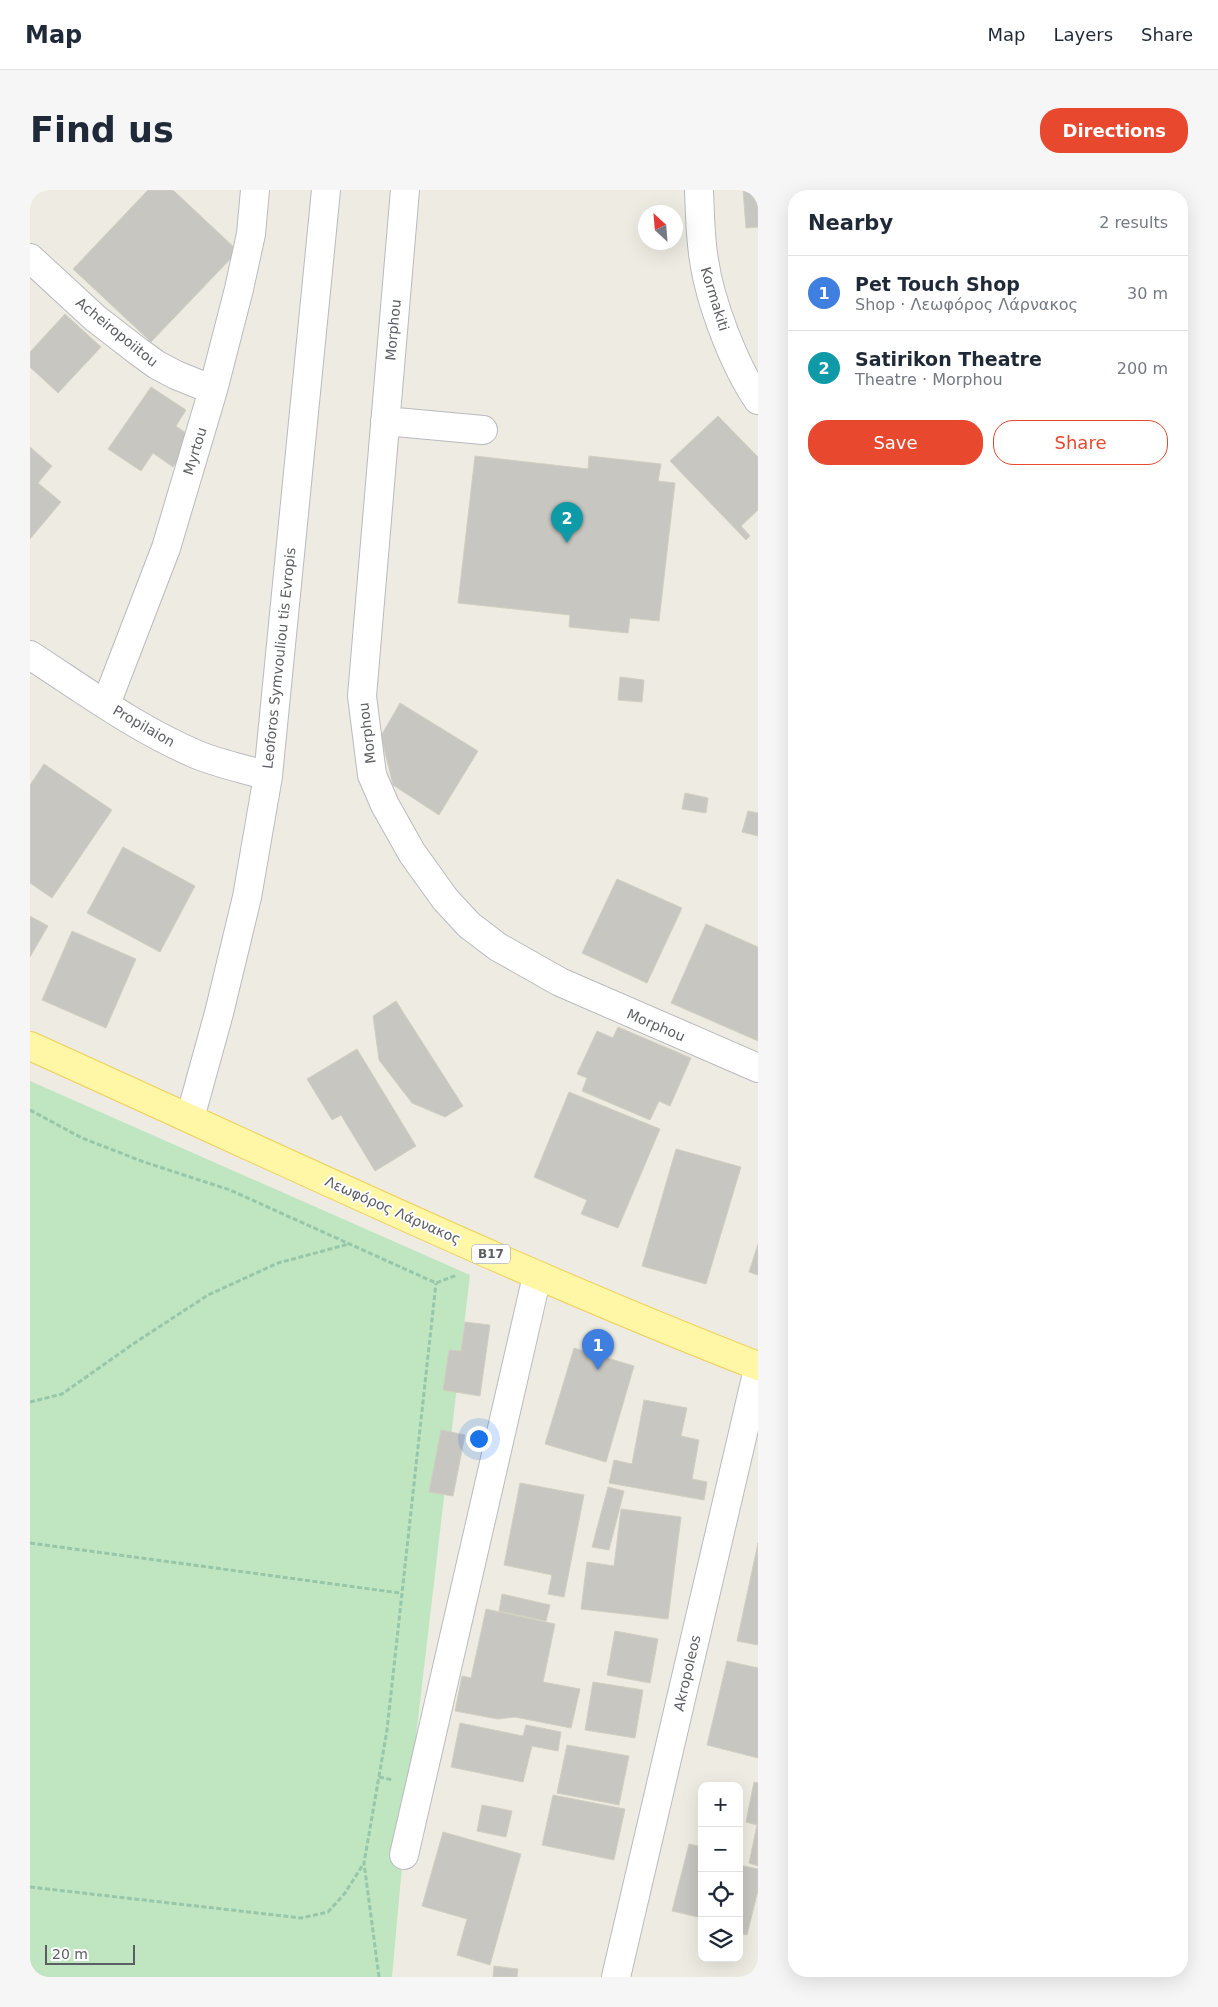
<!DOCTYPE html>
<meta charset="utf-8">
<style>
:root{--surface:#fff;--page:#f6f6f7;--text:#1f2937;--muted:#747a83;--line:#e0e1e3;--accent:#e8482e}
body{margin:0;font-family:"DejaVu Sans",sans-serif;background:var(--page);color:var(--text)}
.controls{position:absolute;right:15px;bottom:15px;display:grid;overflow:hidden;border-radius:10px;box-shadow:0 5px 20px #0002}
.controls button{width:45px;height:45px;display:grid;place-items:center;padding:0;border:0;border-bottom:1px solid var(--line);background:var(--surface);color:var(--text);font:25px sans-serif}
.compass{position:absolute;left:608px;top:15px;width:45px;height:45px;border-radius:50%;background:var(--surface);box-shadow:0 5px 20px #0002;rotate:334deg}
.scale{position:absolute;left:15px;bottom:12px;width:90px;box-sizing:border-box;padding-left:5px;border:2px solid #5b5e63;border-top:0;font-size:14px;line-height:18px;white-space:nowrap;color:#5b5e63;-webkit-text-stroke:4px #fff;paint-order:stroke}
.you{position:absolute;left:448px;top:1248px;width:18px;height:18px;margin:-12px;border:4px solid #fff;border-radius:50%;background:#1a73e8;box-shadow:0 0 0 8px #1a73e833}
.badge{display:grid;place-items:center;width:32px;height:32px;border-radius:50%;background:var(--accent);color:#fff;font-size:16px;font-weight:700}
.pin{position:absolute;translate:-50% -41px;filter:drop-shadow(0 1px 2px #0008)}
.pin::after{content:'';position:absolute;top:26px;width:18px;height:15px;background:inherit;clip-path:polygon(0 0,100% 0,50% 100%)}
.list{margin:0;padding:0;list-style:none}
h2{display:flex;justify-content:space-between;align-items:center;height:65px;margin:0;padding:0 20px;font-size:21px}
h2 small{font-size:16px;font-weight:400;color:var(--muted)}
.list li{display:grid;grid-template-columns:32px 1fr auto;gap:15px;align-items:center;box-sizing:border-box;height:75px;padding:0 20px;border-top:1px solid var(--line)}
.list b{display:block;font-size:19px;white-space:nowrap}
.list p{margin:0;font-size:16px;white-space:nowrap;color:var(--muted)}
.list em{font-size:16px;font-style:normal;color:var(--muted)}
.actions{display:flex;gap:10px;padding:15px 20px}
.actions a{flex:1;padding:11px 0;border:1px solid var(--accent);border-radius:20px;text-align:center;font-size:18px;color:var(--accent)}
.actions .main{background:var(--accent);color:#fff}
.icon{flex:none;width:28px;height:28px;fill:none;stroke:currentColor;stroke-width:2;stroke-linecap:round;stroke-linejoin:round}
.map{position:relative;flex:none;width:728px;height:1787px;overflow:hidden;border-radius:20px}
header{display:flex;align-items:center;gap:30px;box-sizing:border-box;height:70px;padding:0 25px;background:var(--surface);border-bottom:1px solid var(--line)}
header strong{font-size:24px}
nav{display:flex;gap:28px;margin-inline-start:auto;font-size:18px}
.intro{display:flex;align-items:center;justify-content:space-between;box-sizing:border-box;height:120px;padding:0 30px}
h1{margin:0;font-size:35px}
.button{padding:12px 22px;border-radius:20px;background:var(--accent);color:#fff;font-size:18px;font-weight:700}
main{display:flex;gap:30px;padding:0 30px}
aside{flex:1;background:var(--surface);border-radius:20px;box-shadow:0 5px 20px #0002}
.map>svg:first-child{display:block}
</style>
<header>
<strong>Map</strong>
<nav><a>Map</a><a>Layers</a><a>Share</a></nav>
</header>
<div class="intro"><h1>Find us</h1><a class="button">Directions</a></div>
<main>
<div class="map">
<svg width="728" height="1787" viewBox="0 0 728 1787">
<rect width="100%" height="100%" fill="#eeece2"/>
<path fill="#bfe5c1" d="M0,891L440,1085L376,1632L362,1787H0Z"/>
<path fill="#c8c6c0" stroke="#d2cec1" d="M118,0H143L208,61L121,152L43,79Z
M713,0H728V37L716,38Z
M35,124L71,157L28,203L0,177V162Z
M121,197L156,220L146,236L163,248L143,277L123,263L111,281L78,259Z
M688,226L728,267V320L711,336L720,346L716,350L640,271Z
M0,257L22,276L8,293L31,312L0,349Z
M445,266L558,279L559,266L631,274L628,291L645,293L629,431L600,428L598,443L539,437L540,425L428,413Z
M590,487L614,490L612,512L588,510Z
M370,513L448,561L409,625L363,595L351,546Z
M14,574L82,620L22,708L0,693V595Z
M655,603L678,608L676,623L652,619Z
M718,621L728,623V646L712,642Z
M93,657L165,696L130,762L57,723Z
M587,689L652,718L617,793L552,763Z
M0,726L18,736L0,767Z
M676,734L728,757V851L641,813Z
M42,741L106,769L76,838L12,810Z
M366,811L433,916L415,927L382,913L349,870L343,826Z
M588,837L661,868L640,916L629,911L620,930L552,901L557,888L547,884L567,841L583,848Z
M327,859L386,956L345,981L311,925L302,930L277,889Z
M539,902L630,939L588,1038L551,1024L557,1010L504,987Z
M646,959L711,977L676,1094L612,1076Z
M728,1054V1085L719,1082Z
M435,1132L460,1135L450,1206L413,1200L419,1160L431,1161Z
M544,1158L604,1176L576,1272L515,1254Z
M614,1210L657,1218L651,1246L669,1250L662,1289L677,1292L674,1310L579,1293L584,1270L602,1274Z
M411,1240L435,1245L423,1306L399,1302Z
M490,1293L554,1305L534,1407L518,1404L522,1385L474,1375Z
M578,1297L594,1301L579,1360L562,1357Z
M591,1319L651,1327L638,1429L551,1419L557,1372L584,1376Z
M728,1353V1455L707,1451Z
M472,1404L520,1415L516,1431L469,1421Z
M456,1419L525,1434L513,1492L550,1499L541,1538L485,1527L468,1529L425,1521L432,1486L441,1488Z
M585,1441L628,1449L620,1493L577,1485Z
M697,1471L728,1478V1568L677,1555Z
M563,1492L613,1500L605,1548L555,1540Z
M430,1533L493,1546L496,1535L531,1542L528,1561L502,1556L493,1592L421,1577Z
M537,1555L599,1566L589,1615L527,1603Z
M724,1592L728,1593V1676L719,1673L727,1635L716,1632Z
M523,1605L595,1619L584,1670L512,1655Z
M452,1615L482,1621L476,1647L447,1641Z
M413,1642L491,1664L460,1775L427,1765L437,1729L392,1716Z
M659,1654L672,1657V1728L642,1721Z
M709,1675L728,1679V1700L717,1745L709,1743Z
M464,1776L488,1779L487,1787H463Z"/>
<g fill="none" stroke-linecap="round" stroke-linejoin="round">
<defs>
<path id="minor" d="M375,0L332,506L342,585L355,615L382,663L415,709L439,735L468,757L530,792L728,878
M669,0C670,23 670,47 674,70C680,112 704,175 728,210
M0,68L65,128L109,162L127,175L146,185L183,200
M355,231L453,240
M0,465C54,500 108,540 168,565C190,574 215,579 238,586
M76,514L136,358L183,200L209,99L221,44L225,0
M160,928L189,823L217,707L238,586L296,0
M374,1665L507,1086
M586,1787L728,1179"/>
<path id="major" d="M0,856C242,965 481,1080 728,1176"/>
</defs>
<use href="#minor" stroke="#b8babf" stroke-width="30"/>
<use href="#major" stroke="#f1d058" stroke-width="30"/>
<path stroke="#98c6a8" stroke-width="3" stroke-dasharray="5 2.5" stroke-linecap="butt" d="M0,920L52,948L114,972L200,1000L406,1093L427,1085
M0,1212L32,1204L103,1154L178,1105L248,1073L319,1054
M0,1353L370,1403
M349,1587L363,1590
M0,1697L271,1728L298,1722L315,1703L334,1673
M349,1787L334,1673L357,1540L406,1093"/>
<use href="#minor" stroke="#fff" stroke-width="28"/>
<use href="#major" stroke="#fff6a6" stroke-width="28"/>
</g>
<g text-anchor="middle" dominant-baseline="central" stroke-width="4" stroke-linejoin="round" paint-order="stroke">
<rect fill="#fff" stroke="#8c8e92" stroke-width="1" x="442" y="1054.5" width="38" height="19" rx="4"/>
<g font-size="12" font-weight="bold" fill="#5b5e63">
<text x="461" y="1064">B17</text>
</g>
<g font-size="14" fill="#5b5e63" stroke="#fff">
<text transform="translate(685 109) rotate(73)">Kormakiti</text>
<text transform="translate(363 140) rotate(-85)">Morphou</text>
<text transform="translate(87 142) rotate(39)">Acheiropoiitou</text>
<text transform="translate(165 261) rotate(-73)">Myrtou</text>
<text transform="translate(249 468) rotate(-84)">Leoforos Symvouliou tis Evropis</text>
<text transform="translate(114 536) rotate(30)">Propilaion</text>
<text transform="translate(337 543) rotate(-97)">Morphou</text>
<text transform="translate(626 835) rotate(23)">Morphou</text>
<text transform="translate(363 1020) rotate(24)">Λεωφόρος Λάρνακος</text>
<text transform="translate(657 1483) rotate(-77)">Akropoleos</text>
</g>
</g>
</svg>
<div class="controls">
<button>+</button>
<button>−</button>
<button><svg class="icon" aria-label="locate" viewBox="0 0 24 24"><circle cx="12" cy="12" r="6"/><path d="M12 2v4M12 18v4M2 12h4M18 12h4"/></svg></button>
<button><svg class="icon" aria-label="layers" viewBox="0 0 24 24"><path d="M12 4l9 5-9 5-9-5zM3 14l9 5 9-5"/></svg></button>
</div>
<svg class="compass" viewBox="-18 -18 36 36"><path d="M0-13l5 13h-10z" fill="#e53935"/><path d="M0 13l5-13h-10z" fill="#747a83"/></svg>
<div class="scale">20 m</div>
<div class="you"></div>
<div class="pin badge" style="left:568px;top:1180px;background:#3f7fe0">1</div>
<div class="pin badge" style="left:537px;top:353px;background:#0f9aa8">2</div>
</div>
<aside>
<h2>Nearby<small>2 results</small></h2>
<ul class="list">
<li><span class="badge" style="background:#3f7fe0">1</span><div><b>Pet Touch Shop</b><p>Shop · Λεωφόρος Λάρνακος</p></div><em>30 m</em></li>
<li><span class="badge" style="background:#0f9aa8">2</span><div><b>Satirikon Theatre</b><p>Theatre · Morphou</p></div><em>200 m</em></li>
</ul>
<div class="actions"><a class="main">Save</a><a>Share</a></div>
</aside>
</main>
